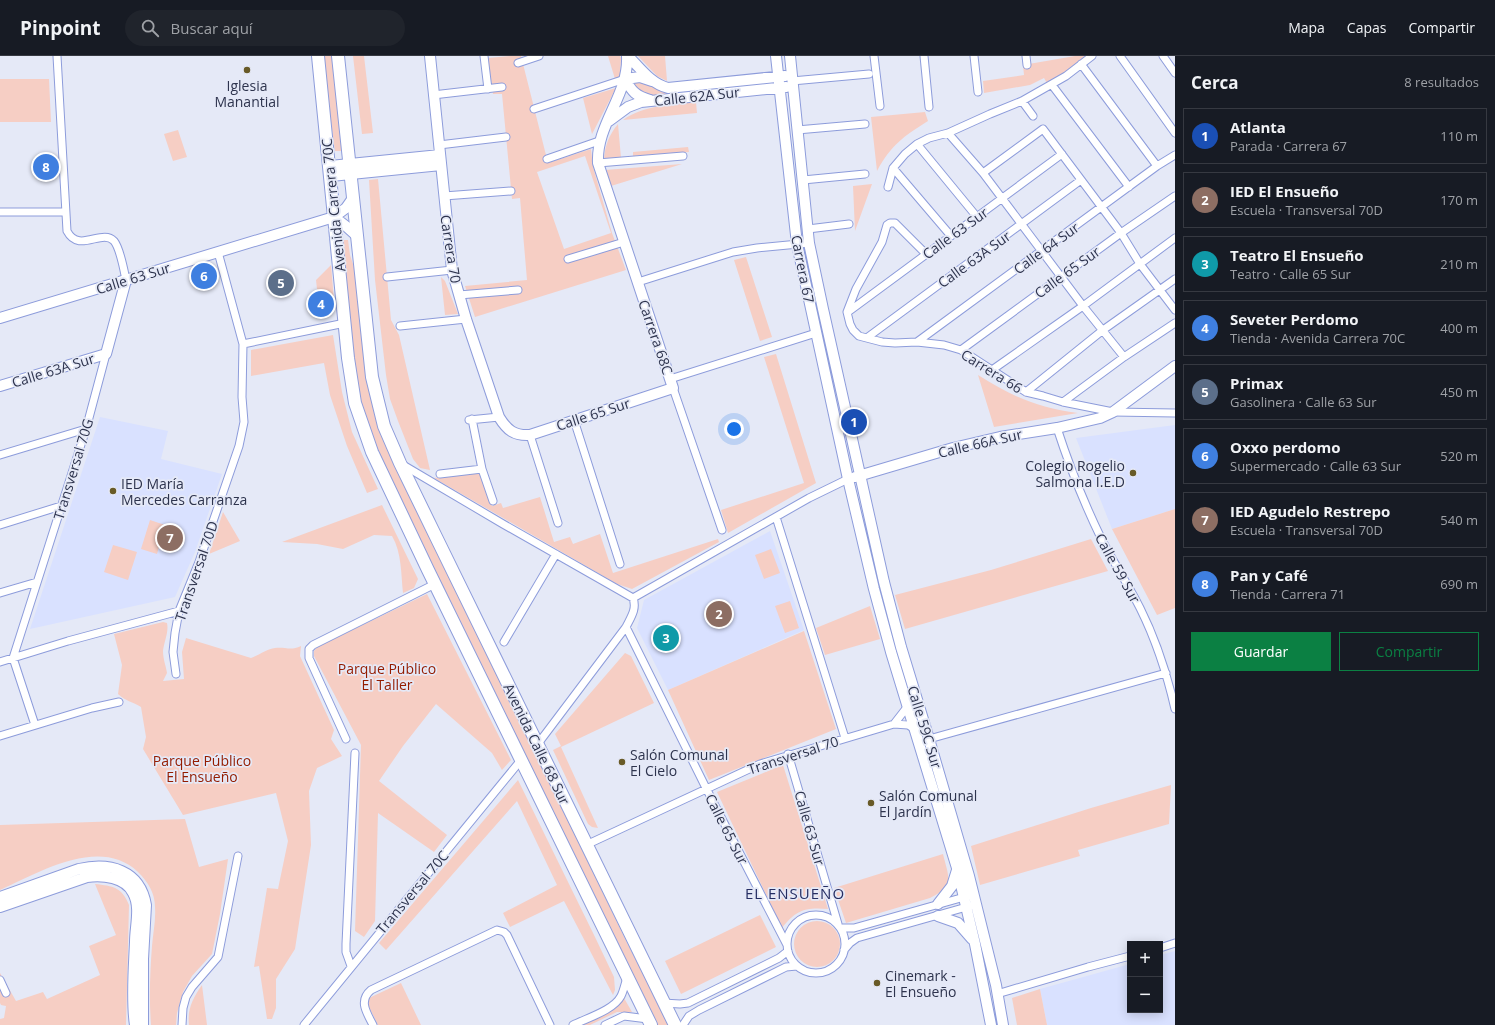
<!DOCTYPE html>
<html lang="es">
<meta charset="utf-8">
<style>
:root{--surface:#171b24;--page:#20242c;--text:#f1f3f6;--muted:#9ea1a6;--line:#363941;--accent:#0b8043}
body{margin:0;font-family:"Open Sans",sans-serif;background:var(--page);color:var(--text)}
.controls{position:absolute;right:12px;bottom:12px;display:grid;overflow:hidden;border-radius:0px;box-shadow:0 2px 10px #0003}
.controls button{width:36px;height:36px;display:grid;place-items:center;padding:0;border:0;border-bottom:1px solid var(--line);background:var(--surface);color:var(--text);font:20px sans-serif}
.you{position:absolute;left:734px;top:373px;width:14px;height:14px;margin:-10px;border:3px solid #fff;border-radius:50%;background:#1a73e8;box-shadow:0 0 0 6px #1a73e833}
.badge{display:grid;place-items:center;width:26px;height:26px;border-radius:50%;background:var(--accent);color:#fff;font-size:13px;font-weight:700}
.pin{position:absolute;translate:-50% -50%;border:2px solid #fff;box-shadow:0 1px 4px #0006}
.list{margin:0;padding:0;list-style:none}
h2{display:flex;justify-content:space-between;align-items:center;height:52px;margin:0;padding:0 16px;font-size:17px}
h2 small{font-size:13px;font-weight:400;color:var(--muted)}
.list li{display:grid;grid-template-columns:26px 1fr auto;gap:12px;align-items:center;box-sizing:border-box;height:56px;margin:0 8px 8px;padding:0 8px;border:1px solid var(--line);border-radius:0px}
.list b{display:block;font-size:15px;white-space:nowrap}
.list p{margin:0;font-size:13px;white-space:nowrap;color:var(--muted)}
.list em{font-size:13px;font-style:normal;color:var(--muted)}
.actions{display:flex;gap:8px;padding:12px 16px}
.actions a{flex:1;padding:9px 0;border:1px solid var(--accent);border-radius:0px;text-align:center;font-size:14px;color:var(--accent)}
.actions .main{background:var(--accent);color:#fff}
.icon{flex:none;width:22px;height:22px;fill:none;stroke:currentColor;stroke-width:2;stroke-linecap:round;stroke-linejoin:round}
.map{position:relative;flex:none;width:1175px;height:969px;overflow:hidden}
header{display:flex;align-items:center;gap:24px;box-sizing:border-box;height:56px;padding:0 20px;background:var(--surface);border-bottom:1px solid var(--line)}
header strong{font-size:19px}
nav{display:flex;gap:22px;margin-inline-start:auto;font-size:14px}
.search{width:280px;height:36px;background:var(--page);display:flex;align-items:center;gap:10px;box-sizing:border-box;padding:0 14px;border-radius:22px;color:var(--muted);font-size:15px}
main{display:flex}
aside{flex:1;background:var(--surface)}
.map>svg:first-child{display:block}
</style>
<header>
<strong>Pinpoint</strong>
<div class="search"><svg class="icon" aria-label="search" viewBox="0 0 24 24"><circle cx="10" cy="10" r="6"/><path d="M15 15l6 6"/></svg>Buscar aquí</div>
<nav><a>Mapa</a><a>Capas</a><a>Compartir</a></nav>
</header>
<main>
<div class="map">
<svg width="1175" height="969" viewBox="0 0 1175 969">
<rect width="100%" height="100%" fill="#e5e9f7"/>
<path fill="#d9e1ff" d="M100,361L168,375L161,403L222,418L195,496L175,541L30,573Z
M1175,369V453L1112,473L1076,382Z
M770,475L804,574L668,634L637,572L644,544Z
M1175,895V969H1047L1040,933L1130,908V954H1160V899Z"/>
<path fill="#f6cec4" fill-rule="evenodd" d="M322,0H334L343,95H335Z
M353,0H364L373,77L362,78Z
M510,0H521L548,107L591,93L593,111L612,177L626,214L475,261L465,230L527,224L520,142L512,143L502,38H493L488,2ZM585,100L611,177L564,193L537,116Z
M608,0H620L621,2L620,21L615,23Z
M638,0H665L667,25L657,20Z
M1075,0H1085L1048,29L1044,22L1030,29L984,37L983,25L1024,19L1023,9Z
M0,23H49L51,66H0Z
M636,25L650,27L768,25V29L652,41L644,39L634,31V28Z
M616,32L592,78L583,42Z
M696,46L697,57L623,64C644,49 671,49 696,46Z
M925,56L928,65C904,80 891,89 877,115L871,61Z
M618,68L621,102L604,104C605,89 609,79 618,68Z
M178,74L187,101L173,105L164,78Z
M688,91L689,96L633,100V96Z
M682,108L611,130L605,114Z
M378,123L391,264L399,279L430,414L420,412L413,403L398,365L390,343L386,319L375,224L369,124Z
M872,128L855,175L853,130Z
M342,184H348L350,199L355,214L368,324L522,668L627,887L669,969H656L377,396L359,343L354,311Z
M746,201L772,281L760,285L734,204Z
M331,209L334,244L317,233L316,224Z
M441,221L445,225L458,258L445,259Z
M333,279L342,336L352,376L378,433L367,437L347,390L330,339L324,307L251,320V294Z
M776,298L816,427L728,477L721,454L804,427L764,301Z
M978,319C1011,340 1038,352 1078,357L994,371Z
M482,417L492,450L501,447L503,452L540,441L554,486L570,481L573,488L600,478L613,517L718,483L719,486L632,533L617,528L434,422Z
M382,449L418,523L414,532L403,537C401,519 402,497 392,480L374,479L343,493L317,488L282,486Z
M1175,453V552L1157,559L1112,473Z
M223,456L240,485L209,498Z
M150,464L165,469L157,498L141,493Z
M1091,483L1108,515L905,573L895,539L991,514Z
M113,489L137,496L128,524L104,516Z
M771,493L780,517L764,523L755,499Z
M427,538L511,704L502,714L492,697L436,648L403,690L379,725L447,779L434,796L378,757L375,865L364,881L355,875L361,689L314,600V595L317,591Z
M790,545L799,572L785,577L775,550Z
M870,550L880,583L825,599L816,572Z
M163,566L167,567C169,576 164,586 163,595C163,603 166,610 167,617L163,625L184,623L182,596L186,582L251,602C259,599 267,593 275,592C286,591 291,595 301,590L300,600L334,674L331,683L342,700L317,712L309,735L311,789L295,893L276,923V952L272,963H267L259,910L254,911L267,832L278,833L288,785L276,737L183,759L143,693L146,681L141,651C133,646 125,645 118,638L122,609L114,578Z
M804,575L836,673L709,724L668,634Z
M625,597L631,600L654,647L561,691L598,772L592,771L588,768L553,694L561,690L555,678Z
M783,709L828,853C805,851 796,854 782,872L717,736Z
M518,724L595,881L614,921L615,934L613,939L564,845L510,871L503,857L557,829L517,745L386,894L379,887Z
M1171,729L1169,768L1078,794L1080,800L980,829L971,790L1091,752Z
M185,763L199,811L228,803L220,858L212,898L192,920L183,936L177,957L176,969H151C149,943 150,916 152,890C153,877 156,864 155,851C155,837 148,826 138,816C100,780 40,816 0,834V769Z
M943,798C949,823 955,829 930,842L846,867L834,832Z
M95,828C113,830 122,831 129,849L126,969H0V963L4,962L6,950L1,949L0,947V917L16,945L43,936L47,943L100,919L89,890L116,879Z
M760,859L776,891L681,938L665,905Z
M794 888a23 23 0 1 1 46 0a23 23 0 1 1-46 0Z
M401,927L421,969H378L368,949L369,942Z
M202,929L207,969H189C187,953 193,942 202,929Z
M1040,933L1047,969H1017L1012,942Z
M624,942L632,956H617L590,969H582L615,953Z"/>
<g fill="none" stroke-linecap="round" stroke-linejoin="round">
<defs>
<path id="street" d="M57,0L67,175C79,198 102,172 114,185C120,192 124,214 126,224
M484,0L488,33
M874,0L880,50
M924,0L929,51
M974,0L978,36
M1026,0L1027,9
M1120,0L1175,77
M1163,0L1175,17
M518,7L539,0
M1081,8L1157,110
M792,25L869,18
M1052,29L1129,131
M433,39L502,31
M1022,45L1033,60
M534,53L625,23
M797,74L865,68
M948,77L983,117L1083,250L1124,301
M917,88L977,161
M439,89L506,81
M547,103L599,85
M598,107L683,100
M893,112L951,180
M983,117L1043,73L1121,177L1140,208L1175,254
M803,124L865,118
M888,131L893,112L905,98L917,88L929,82L948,77L990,58L1022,45L1066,20L1092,0
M444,140L511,135
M0,156H65
M808,173L849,168
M926,198L895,167H890L887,169L882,186L856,233L847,256L850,268L853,274L859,280L882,286L895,287L917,286L944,289L961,294L1026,336L1043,340L1063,346L1113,356L1175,357
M568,203L624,186
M387,221L452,214
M638,226L733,196L757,192L809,187
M459,239L518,234
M848,256L1062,98
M400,270L466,263
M868,281L1081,124
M917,286L1157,110L1175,99
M243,288L345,267
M961,294L1121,177L1175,140
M992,314L1083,250L1175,182
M670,323L816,277
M673,332L722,474
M1026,336L1103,274L1175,223
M1063,346L1124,301L1175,267
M472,363L482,413L493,445
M469,364L499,361
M574,364L620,508
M1057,372C1069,409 1084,447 1101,482C1113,506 1128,528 1140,552C1156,584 1167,618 1175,653
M530,379L558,467
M0,399L86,373
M403,409L503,468L633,542
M440,418L482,413
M776,461L845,682
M0,469L61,450
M0,537L37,526
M633,542L809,442L848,423
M626,571L706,732L787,889
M504,586L556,498
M0,606L68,585L179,555
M176,618L173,596L175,577L179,555L199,506L239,390L244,366L242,341L243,288L218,196
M894,668L908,650
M35,669L13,602L86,373L106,298
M0,680L92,652L119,646
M346,683L309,602V593L313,589L435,528
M929,683L1166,617
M537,689L626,571C631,561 637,553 633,542
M788,698L838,868
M586,789L760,708L894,668L908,669L915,673
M787 888a29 29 0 1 1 58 0a29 29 0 1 1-58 0Z
M841,872H854L968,840
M1160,892L1175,887
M844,894L850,887L857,882L970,850
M351,910L346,896V888L355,697
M0,924L6,937
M997,938L1088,911L1130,900
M663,947L680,948L688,947L779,902L788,895
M182,969L183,952L186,941L192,931L218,901L238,800
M304,969L521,704
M373,969C367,957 358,945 371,934L497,874L504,876L507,879L550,969
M573,969C587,962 614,954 621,940C624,934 625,927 627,922
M605,969L624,960L648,963
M683,969L689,960L699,954L786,911L797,910"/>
<path id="secondary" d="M430,0L452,214L466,263L499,361C507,374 514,380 530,379L673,332L598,107C596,68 629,39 627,0
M628,0C640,12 651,28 668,32L785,20
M776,0L797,188L848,423L874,533L891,596L957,812L975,888L991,969
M790,0L809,187L823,253L884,526L901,591L929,683L969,820L996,929L1003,969
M625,23C632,36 636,40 650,44
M625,23L640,21L652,25
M609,65L628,51L641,46L786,31
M330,110L440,99
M331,120L441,109
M334,161L347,171L357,180
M0,262L334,161L346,152L353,142
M0,330L106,298L126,224
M855,421L953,392L1000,381L1057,372L1100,362L1113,356L1175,310
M0,841L79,813C110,806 140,814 146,849L143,903V969
M938,848L952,830L957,814
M0,851L87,821C103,819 125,821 133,837C141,851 135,870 135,886C134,911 131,944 135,969
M938,860L958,867L972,883"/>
<path id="primary" d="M318,0L348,302L355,347L372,396L428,514L651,969
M338,0L372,321L384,370L400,407L438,485L675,969"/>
</defs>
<use href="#street" stroke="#8d9cdb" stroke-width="9"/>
<use href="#secondary" stroke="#8d9cdb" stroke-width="12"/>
<use href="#primary" stroke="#8d9cdb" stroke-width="14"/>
<use href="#street" stroke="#fff" stroke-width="7"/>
<use href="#secondary" stroke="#fff" stroke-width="10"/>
<use href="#primary" stroke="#fff" stroke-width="12"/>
</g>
<g fill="#685a27" stroke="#e5e9f7" stroke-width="1.5">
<circle cx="247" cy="14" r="4"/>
<circle cx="1133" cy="417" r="4"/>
<circle cx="113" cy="435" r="4"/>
<circle cx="622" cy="706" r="4"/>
<circle cx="871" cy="747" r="4"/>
<circle cx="877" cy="927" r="4"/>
</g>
<g text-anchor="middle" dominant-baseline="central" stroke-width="3.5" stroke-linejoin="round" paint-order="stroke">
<g font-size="14" fill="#2e344e" stroke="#e5e9f7" text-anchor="start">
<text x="247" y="29" text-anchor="middle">Iglesia<tspan x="247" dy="16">Manantial</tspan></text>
<text x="1125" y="409" text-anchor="end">Colegio Rogelio<tspan x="1125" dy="16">Salmona I.E.D</tspan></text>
<text x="121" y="427">IED María<tspan x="121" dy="16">Mercedes Carranza</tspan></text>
<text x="630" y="698">Salón Comunal<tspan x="630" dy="16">El Cielo</tspan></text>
<text x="879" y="739">Salón Comunal<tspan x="879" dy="16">El Jardín</tspan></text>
<text x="885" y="919">Cinemark -<tspan x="885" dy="16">El Ensueño</tspan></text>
</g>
<g font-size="14" fill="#2e344e" stroke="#e5e9f7">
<text transform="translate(697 40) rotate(-6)">Calle 62A Sur</text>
<text transform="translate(333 149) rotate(-96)">Avenida Carrera 70C</text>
<text transform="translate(955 177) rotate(-36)">Calle 63 Sur</text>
<text transform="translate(1046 192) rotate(-36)">Calle 64 Sur</text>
<text transform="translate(451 193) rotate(81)">Carrera 70</text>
<text transform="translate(974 203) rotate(-36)">Calle 63A Sur</text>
<text transform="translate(803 213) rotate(79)">Carrera 67</text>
<text transform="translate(1067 216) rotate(-36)">Calle 65 Sur</text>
<text transform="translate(133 222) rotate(-17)">Calle 63 Sur</text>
<text transform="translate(656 281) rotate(71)">Carrera 68C</text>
<text transform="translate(53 314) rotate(-17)">Calle 63A Sur</text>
<text transform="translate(992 315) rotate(32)">Carrera 66</text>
<text transform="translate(593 358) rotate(-18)">Calle 65 Sur</text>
<text transform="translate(980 387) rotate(-13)">Calle 66A Sur</text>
<text transform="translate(73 413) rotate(-73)">Transversal 70G</text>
<text transform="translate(1118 512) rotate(61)">Calle 59 Sur</text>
<text transform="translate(196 515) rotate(-71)">Transversal 70D</text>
<text transform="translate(925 671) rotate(73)">Calle 59C Sur</text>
<text transform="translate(537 688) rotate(64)">Avenida Calle 68 Sur</text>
<text transform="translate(793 699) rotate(-18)">Transversal 70</text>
<text transform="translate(810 772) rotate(74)">Calle 63 Sur</text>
<text transform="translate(727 773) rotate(63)">Calle 65 Sur</text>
<text transform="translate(412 836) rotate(-50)">Transversal 70C</text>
</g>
<g font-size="14" fill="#941c00" stroke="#e5e9f7">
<text x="387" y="612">Parque Público<tspan x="387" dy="16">El Taller</tspan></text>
<text x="202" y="704">Parque Público<tspan x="202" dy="16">El Ensueño</tspan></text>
</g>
<g font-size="15" letter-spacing="1" fill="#262e63" stroke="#e5e9f7">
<text x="795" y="837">EL ENSUEÑO</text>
</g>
</g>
</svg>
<div class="controls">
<button>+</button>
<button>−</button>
</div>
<div class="you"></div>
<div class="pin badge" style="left:854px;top:366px;background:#1a4fb4">1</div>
<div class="pin badge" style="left:719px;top:558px;background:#8d6e63">2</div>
<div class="pin badge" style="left:666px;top:582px;background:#0f9aa8">3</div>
<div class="pin badge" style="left:321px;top:248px;background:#3f7fe0">4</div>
<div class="pin badge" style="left:281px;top:227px;background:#5c6f8a">5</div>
<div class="pin badge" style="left:204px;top:220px;background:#3f7fe0">6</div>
<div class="pin badge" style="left:170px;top:482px;background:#8d6e63">7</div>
<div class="pin badge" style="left:46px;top:111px;background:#3f7fe0">8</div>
</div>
<aside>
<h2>Cerca<small>8 resultados</small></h2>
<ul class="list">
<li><span class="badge" style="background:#1a4fb4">1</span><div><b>Atlanta</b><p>Parada · Carrera 67</p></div><em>110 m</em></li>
<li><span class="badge" style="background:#8d6e63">2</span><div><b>IED El Ensueño</b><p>Escuela · Transversal 70D</p></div><em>170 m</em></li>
<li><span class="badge" style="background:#0f9aa8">3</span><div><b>Teatro El Ensueño</b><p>Teatro · Calle 65 Sur</p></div><em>210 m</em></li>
<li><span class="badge" style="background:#3f7fe0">4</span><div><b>Seveter Perdomo</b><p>Tienda · Avenida Carrera 70C</p></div><em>400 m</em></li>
<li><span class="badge" style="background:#5c6f8a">5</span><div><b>Primax</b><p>Gasolinera · Calle 63 Sur</p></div><em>450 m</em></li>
<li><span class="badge" style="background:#3f7fe0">6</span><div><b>Oxxo perdomo</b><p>Supermercado · Calle 63 Sur</p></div><em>520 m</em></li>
<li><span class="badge" style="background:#8d6e63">7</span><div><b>IED Agudelo Restrepo</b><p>Escuela · Transversal 70D</p></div><em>540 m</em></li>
<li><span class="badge" style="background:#3f7fe0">8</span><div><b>Pan y Café</b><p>Tienda · Carrera 71</p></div><em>690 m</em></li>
</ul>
<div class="actions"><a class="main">Guardar</a><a>Compartir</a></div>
</aside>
</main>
